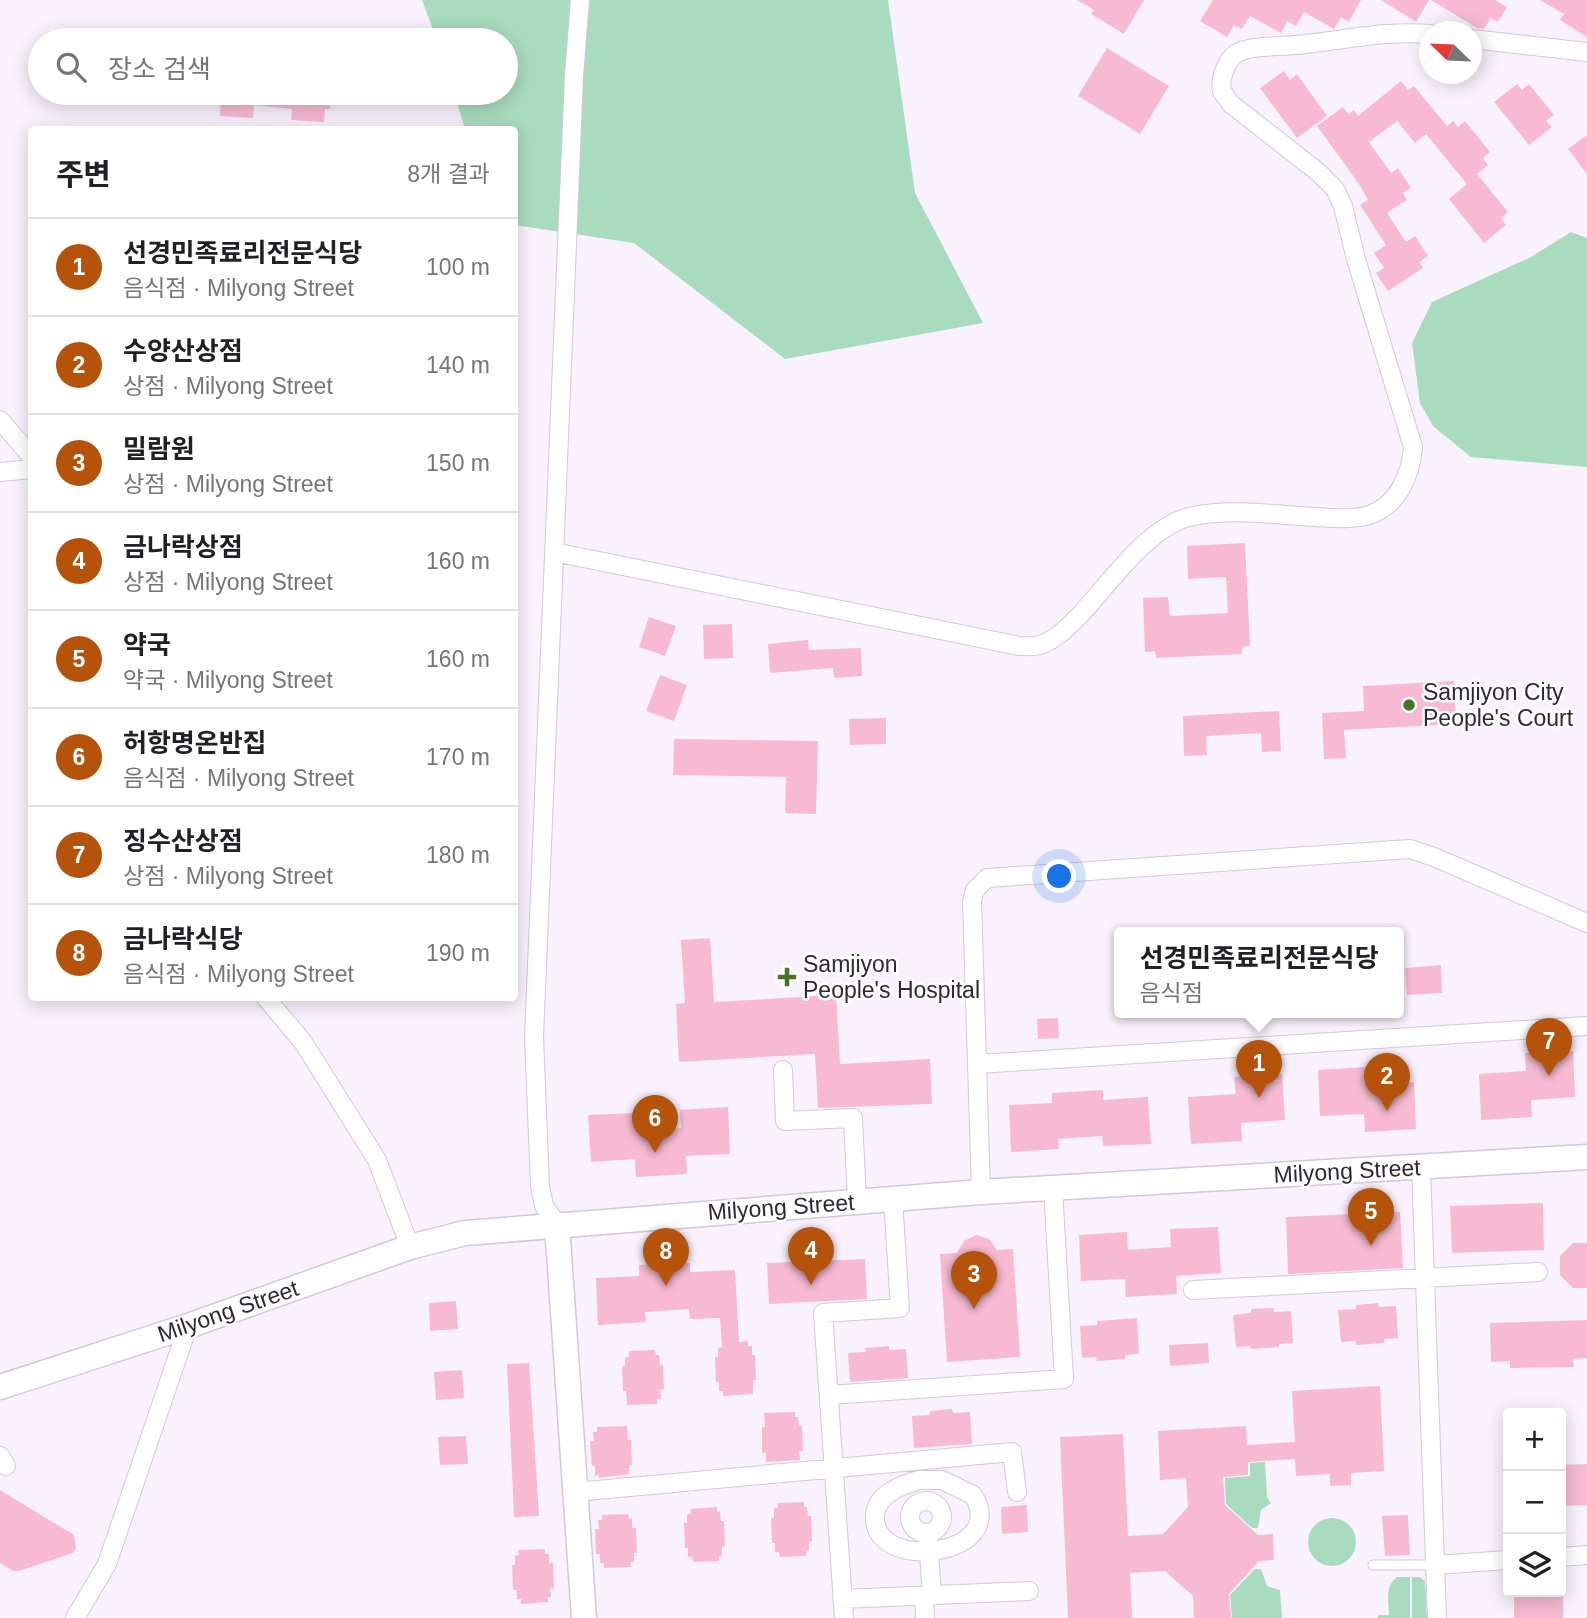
<!DOCTYPE html>
<html lang="ko">
<meta charset="utf-8">
<style>
:root{--surface:#fff;--page:#f6f6f6;--text:#202124;--muted:#757577;--line:#e0e0e0;--accent:#b45309}
body{margin:0;font-family:Arial,"Noto Sans KR",sans-serif;background:var(--page);color:var(--text)}
.controls{position:absolute;right:21px;bottom:21px;display:grid;overflow:hidden;border-radius:7px;box-shadow:0 4px 18px #0003}
.controls button{width:63px;height:63px;display:grid;place-items:center;padding:0;border:0;border-bottom:2px solid var(--line);background:var(--surface);color:var(--text);font:35px sans-serif}
.compass{position:absolute;left:1419px;top:21px;width:63px;height:63px;border-radius:50%;background:var(--surface);box-shadow:0 4px 18px #0003;rotate:293deg}
.you{position:absolute;left:1060px;top:877px;width:24px;height:24px;margin:-18px;border:5px solid #fff;border-radius:50%;background:#1a73e8;box-shadow:0 0 0 10px #1a73e833}
.badge{display:grid;place-items:center;width:46px;height:46px;border-radius:50%;background:var(--accent);color:#fff;font-size:23px;font-weight:700}
.pin{position:absolute;translate:-50% -58px;filter:drop-shadow(0 2px 4px #0008)}
.pin::after{content:'';position:absolute;top:37px;width:24px;height:21px;background:inherit;clip-path:polygon(0 0,100% 0,50% 100%)}
.popup{position:absolute;left:1114px;top:927px;width:290px;height:91px;box-sizing:border-box;display:grid;place-content:center;border-radius:7px;background:var(--surface);filter:drop-shadow(0 2px 5px #0005);font-size:23px;white-space:nowrap;color:var(--muted)}
.popup b{font-size:26px;color:var(--text)}
.popup::after{content:'';position:absolute;left:50%;top:100%;margin-left:-14px;border:14px solid transparent;border-top-color:var(--surface)}
.list{margin:0;padding:0;list-style:none}
h2{display:flex;justify-content:space-between;align-items:center;height:91px;margin:0;padding:0 28px;font-size:30px}
h2 small{font-size:23px;font-weight:400;color:var(--muted)}
.list li{display:grid;grid-template-columns:46px 1fr auto;gap:21px;align-items:center;box-sizing:border-box;height:98px;padding:0 28px;border-top:2px solid var(--line)}
.list b{display:block;font-size:26px;white-space:nowrap}
.list p{margin:0;font-size:23px;white-space:nowrap;color:var(--muted)}
.list em{font-size:23px;font-style:normal;color:var(--muted)}
.icon{flex:none;width:38px;height:38px;fill:none;stroke:currentColor;stroke-width:2;stroke-linecap:round;stroke-linejoin:round}
.map{position:relative;flex:none;width:1587px;height:1618px;overflow:hidden}
.search{position:absolute;background:var(--surface);box-shadow:0 4px 18px #0003;left:28px;top:28px;width:490px;height:77px;display:flex;align-items:center;gap:18px;box-sizing:border-box;padding:0 24px;border-radius:38px;color:var(--muted);font-size:26px}
.panel{position:absolute;background:var(--surface);box-shadow:0 4px 18px #0003;left:28px;top:126px;width:490px;height:875px;border-radius:7px}
.map>svg:first-child{display:block}
</style>
<div class="map">
<svg width="1587" height="1618" viewBox="0 0 1587 1618">
<rect width="100%" height="100%" fill="#f9f1fe"/>
<path fill="#a9dbbe" d="M422,0H888L915,193L983,323L785,359L634,243L515,225L514,130L465,129L454,93H506V40H437Z
M1571,232L1587,238V467L1471,457L1433,426L1420,403L1412,343L1432,302L1531,257Z
M1265,1462L1267,1497L1271,1503L1261,1510L1258,1528H1252L1226,1504L1225,1478L1250,1476V1463Z
M1308 1542a24 24 0 1 1 48 0a24 24 0 1 1-48 0Z
M1255,1569H1261L1267,1586L1280,1590L1282,1618H1232L1230,1595Z
M1397,1577H1410V1618H1378V1615H1389C1389,1601 1384,1587 1397,1577Z
M1412,1577H1420L1425,1581L1427,1618H1412Z"/>
<path fill="#f7bad2" d="M1077,0H1144L1124,34L1091,14L1094,10Z
M1213,0H1361L1349,22L1341,17L1334,29L1304,12L1296,26L1287,21L1281,33L1250,16L1242,29L1234,25L1227,37L1200,21Z
M1381,0H1429L1416,22Z
M1431,0H1495L1507,7L1498,22L1491,18L1484,29L1477,28Z
M1540,0H1587V37L1560,20L1564,14Z
M1107,48L1169,86L1140,134L1078,96Z
M1284,71L1290,80L1297,74L1327,116L1297,138L1260,88Z
M1401,81L1408,90L1414,86L1447,126L1453,121L1458,127L1465,121L1490,152L1483,158L1488,165L1477,174L1508,212L1501,218L1506,225L1484,243L1449,199L1467,184L1426,134L1415,143L1397,121L1369,142L1391,173L1398,168L1411,188L1403,193L1407,200L1387,213L1406,242L1415,236L1428,256L1419,262L1423,268L1388,291L1376,273L1384,268L1374,253L1386,245L1360,205L1368,200L1359,184L1317,126L1343,107L1348,114L1354,110L1358,116Z
M1517,84L1522,90L1529,84L1554,115L1546,121L1552,127L1529,145L1494,102Z
M221,93H331L330,109H325L324,122L291,120L292,109L254,105L253,118L220,116Z
M1587,135V174L1568,149Z
M1245,543L1250,646L1242,647V654L1156,658L1155,651L1145,652L1143,598L1168,597L1170,616L1228,613L1226,577L1188,579L1187,546Z
M649,617L676,626L665,656L639,647Z
M732,624L733,658L704,659L703,625Z
M808,640L809,650L861,648L862,676L834,678L833,668L770,673L768,644Z
M660,675L687,685L674,721L646,711Z
M1454,681L1456,724L1344,730L1346,758L1324,759L1322,713L1364,711L1363,686Z
M1279,711L1281,751L1262,752L1261,733L1206,736L1207,755L1184,756L1183,716Z
M886,718V744L850,745L849,719Z
M674,739L818,741L816,814L785,813L786,777L673,775Z
M710,938L714,1002L836,995L840,1064L930,1059L932,1104L818,1108L815,1054L679,1062L676,1004L685,1003L681,940Z
M1441,965L1442,993L1407,995L1405,968Z
M1058,1018L1059,1038L1038,1039L1037,1019Z
M1573,1051L1575,1097L1531,1100L1532,1117L1481,1120L1479,1074L1526,1071L1525,1053Z
M1366,1067L1367,1085L1414,1082L1416,1129L1365,1132L1364,1114L1320,1116L1318,1070Z
M1282,1074L1285,1120L1241,1123L1242,1141L1191,1144L1188,1097L1236,1094L1234,1077Z
M1103,1090V1100L1148,1097L1151,1144L1103,1146L1102,1136L1058,1139L1059,1149L1011,1152L1009,1105L1052,1103V1093Z
M728,1107L730,1154L686,1156L687,1174L636,1177L635,1159L591,1162L588,1115L636,1113L637,1130L681,1128L680,1110Z
M1543,1203L1544,1250L1452,1253L1450,1206Z
M1400,1212L1403,1268L1288,1274L1286,1217Z
M1218,1227L1221,1273L1176,1276L1177,1294L1126,1297L1125,1279L1081,1281L1079,1235L1127,1232L1128,1250L1171,1247L1170,1229Z
M976,1235L989,1239L997,1250L1013,1249L1020,1357L947,1362L940,1254L957,1253L964,1241Z
M1573,1243H1587V1288H1573L1560,1275V1256Z
M865,1259L867,1299L769,1304L767,1263Z
M690,1263V1272L735,1270L739,1342L748,1341V1346H752V1355H755L756,1380H753V1394L723,1396V1391H719V1382H716L715,1357H718V1348L722,1347L720,1318L690,1319L689,1309L645,1312L646,1322L598,1325L596,1278L639,1276V1265Z
M456,1301L458,1329L430,1331L429,1303Z
M1378,1303L1379,1307L1396,1306L1398,1338L1384,1339V1343L1356,1345L1355,1341L1341,1342L1338,1310L1356,1309V1305Z
M1274,1308V1312L1291,1311L1293,1343L1279,1344V1347L1251,1349L1250,1346L1236,1347L1233,1315L1251,1313V1309Z
M1137,1318L1139,1354L1125,1355V1359L1097,1361L1096,1357L1082,1358L1080,1326L1097,1325V1321Z
M1587,1320V1358L1573,1359L1574,1367L1510,1368V1361L1491,1362L1490,1323Z
M1208,1343L1209,1363L1170,1366L1169,1345Z
M889,1346V1350L906,1349L908,1378L850,1382L848,1353L866,1352L865,1348Z
M655,1350L656,1355H659L660,1365L663,1364L664,1390L660,1389L661,1399H657V1404L627,1405L626,1391H623L622,1366H625V1357H629V1351Z
M529,1363L539,1516L514,1517L507,1364Z
M462,1370L464,1398L436,1400L434,1372Z
M1380,1386L1384,1471L1351,1473V1485L1330,1486V1474L1296,1476L1295,1459L1248,1462V1475L1223,1477L1225,1505L1258,1535L1273,1534L1274,1560L1259,1561L1229,1594L1231,1618H1194L1193,1596L1165,1571L1130,1573L1132,1618H1068L1060,1437L1123,1434L1128,1536L1163,1534L1188,1507L1186,1478L1160,1480L1158,1431L1246,1426L1247,1445L1295,1442L1292,1391Z
M952,1409L953,1413L970,1412L972,1444L914,1448L912,1416L930,1415V1411Z
M795,1412V1417H798L799,1426H802L803,1451H799L800,1460L766,1462V1452L762,1453V1427H765L764,1413Z
M627,1426L628,1440H631L632,1465H629V1474L599,1478V1475L595,1476V1466H592L590,1441H594L593,1432H597V1427Z
M466,1436L468,1464L440,1465L438,1437Z
M1587,1464V1505L1561,1506V1465Z
M0,1490L74,1535L76,1548L73,1553L19,1571H13L0,1563Z
M804,1502V1507H807L808,1516H811L812,1541H809V1550L806,1551V1556L780,1557L779,1552H775V1543H772L771,1518H774V1508H778V1503Z
M1027,1505L1028,1532L1002,1534L1001,1507Z
M717,1507V1512H720L721,1521H724L725,1546L722,1547V1556H719V1561L693,1562L692,1557H688V1548H685L684,1523H687V1514H691L690,1509Z
M628,1514L629,1519L632,1518V1528H636L637,1553H634V1562H630L631,1567L604,1568V1563H600V1554H596L595,1529H599L598,1520H602V1515Z
M1408,1515L1410,1555L1385,1556L1382,1516Z
M545,1549V1554H549V1563H553L554,1588H550L551,1597H548V1602L521,1604V1599H517V1590H513L512,1565H515V1556L519,1555L518,1550Z
M1563,1594V1618H1514V1595Z"/>
<g fill="none" stroke-linecap="round" stroke-linejoin="round">
<defs>
<path id="lane" d="M1373,1565H1435"/>
<path id="street" d="M1472,39L1587,52
M0,420L32,457
M0,472L32,469
M554,552L1019,646C1026,646 1033,647 1040,645C1055,640 1067,628 1078,617C1109,585 1148,525 1193,516C1232,508 1276,515 1316,517C1333,518 1353,520 1369,515C1398,506 1411,474 1413,447L1356,259L1343,206L1335,189L1318,172L1231,104C1229,101 1224,95 1222,91C1219,79 1227,59 1237,53C1253,45 1278,47 1296,45C1340,41 1385,30 1430,34
M266,998L303,1042L377,1160L410,1247
M977,1064L1587,1026
M783,1070L785,1121L853,1118L857,1202
M1421,1167L1437,1618
M981,1192L972,901L975,890L987,878L1410,849L1434,857L1587,923
M557,1224L544,1206L540,1186L534,1037L574,76L580,0
M1193,1290L1538,1272
M829,1395L1064,1379L1053,1188
M0,1456L6,1466
M919,1480H942L973,1495C1012,1556 872,1574 875,1516C876,1494 901,1485 919,1480Z
M575,1492L1012,1452L1017,1492
M910 1517a16 16 0 1 1 32 0a16 16 0 1 1-32 0Z
M928,1540L932,1596
M1561,1557L1587,1555
M1435,1565L1508,1560
M924,1597L925,1618
M842,1599L1029,1591
M75,1618L107,1564L188,1326
M844,1618L823,1313L900,1308L893,1199"/>
<path id="secondary" d="M557,1224L584,1618
M0,1387L188,1326L410,1247L465,1233L981,1192L1587,1157"/>
</defs>
<use href="#lane" stroke="#d4c6dc" stroke-width="11"/>
<use href="#street" stroke="#d4c6dc" stroke-width="20"/>
<use href="#secondary" stroke="#d4c6dc" stroke-width="27"/>
<use href="#lane" stroke="#fff" stroke-width="9"/>
<use href="#street" stroke="#fff" stroke-width="18"/>
<use href="#secondary" stroke="#fff" stroke-width="24"/>
</g>
<g fill="#4b712b" stroke="#fff" stroke-width="2.5">
<circle cx="1409" cy="705" r="7"/>
<path d="M783.5 966.5h7v7h7v7h-7v7h-7v-7h-7v-7h7z"/>
</g>
<g text-anchor="middle" dominant-baseline="central" stroke-width="5" stroke-linejoin="round" paint-order="stroke">
<g font-size="23" fill="#2e2831" stroke="#fff" text-anchor="start">
<text x="1423" y="692">Samjiyon City<tspan x="1423" dy="26">People's Court</tspan></text>
<text x="803" y="964">Samjiyon<tspan x="803" dy="26">People's Hospital</tspan></text>
</g>
<g font-size="23" fill="#2e2831" stroke="#fff">
<text transform="translate(1347 1171) rotate(-3)">Milyong Street</text>
<text transform="translate(781 1207) rotate(-4)">Milyong Street</text>
<text transform="translate(228 1311) rotate(-19)">Milyong Street</text>
</g>
</g>
</svg>
<div class="controls">
<button>+</button>
<button>−</button>
<button><svg class="icon" aria-label="layers" viewBox="0 0 24 24"><path d="M12 4l9 5-9 5-9-5zM3 14l9 5 9-5"/></svg></button>
</div>
<svg class="compass" viewBox="-18 -18 36 36"><path d="M0-13l5 13h-10z" fill="#e53935"/><path d="M0 13l5-13h-10z" fill="#757577"/></svg>
<div class="you"></div>
<div class="pin badge" style="left:1259px;top:1098px">1</div>
<div class="popup"><b>선경민족료리전문식당</b>음식점</div>
<div class="pin badge" style="left:1387px;top:1111px">2</div>
<div class="pin badge" style="left:974px;top:1309px">3</div>
<div class="pin badge" style="left:811px;top:1285px">4</div>
<div class="pin badge" style="left:1371px;top:1246px">5</div>
<div class="pin badge" style="left:655px;top:1153px">6</div>
<div class="pin badge" style="left:1549px;top:1076px">7</div>
<div class="pin badge" style="left:666px;top:1286px">8</div>
<div class="search"><svg class="icon" aria-label="search" viewBox="0 0 24 24"><circle cx="10" cy="10" r="6"/><path d="M15 15l6 6"/></svg>장소 검색</div>
<section class="panel">
<h2>주변<small>8개 결과</small></h2>
<ul class="list">
<li><span class="badge">1</span><div><b>선경민족료리전문식당</b><p>음식점 · Milyong Street</p></div><em>100 m</em></li>
<li><span class="badge">2</span><div><b>수양산상점</b><p>상점 · Milyong Street</p></div><em>140 m</em></li>
<li><span class="badge">3</span><div><b>밀람원</b><p>상점 · Milyong Street</p></div><em>150 m</em></li>
<li><span class="badge">4</span><div><b>금나락상점</b><p>상점 · Milyong Street</p></div><em>160 m</em></li>
<li><span class="badge">5</span><div><b>약국</b><p>약국 · Milyong Street</p></div><em>160 m</em></li>
<li><span class="badge">6</span><div><b>허항명온반집</b><p>음식점 · Milyong Street</p></div><em>170 m</em></li>
<li><span class="badge">7</span><div><b>징수산상점</b><p>상점 · Milyong Street</p></div><em>180 m</em></li>
<li><span class="badge">8</span><div><b>금나락식당</b><p>음식점 · Milyong Street</p></div><em>190 m</em></li>
</ul>
</section>
</div>
